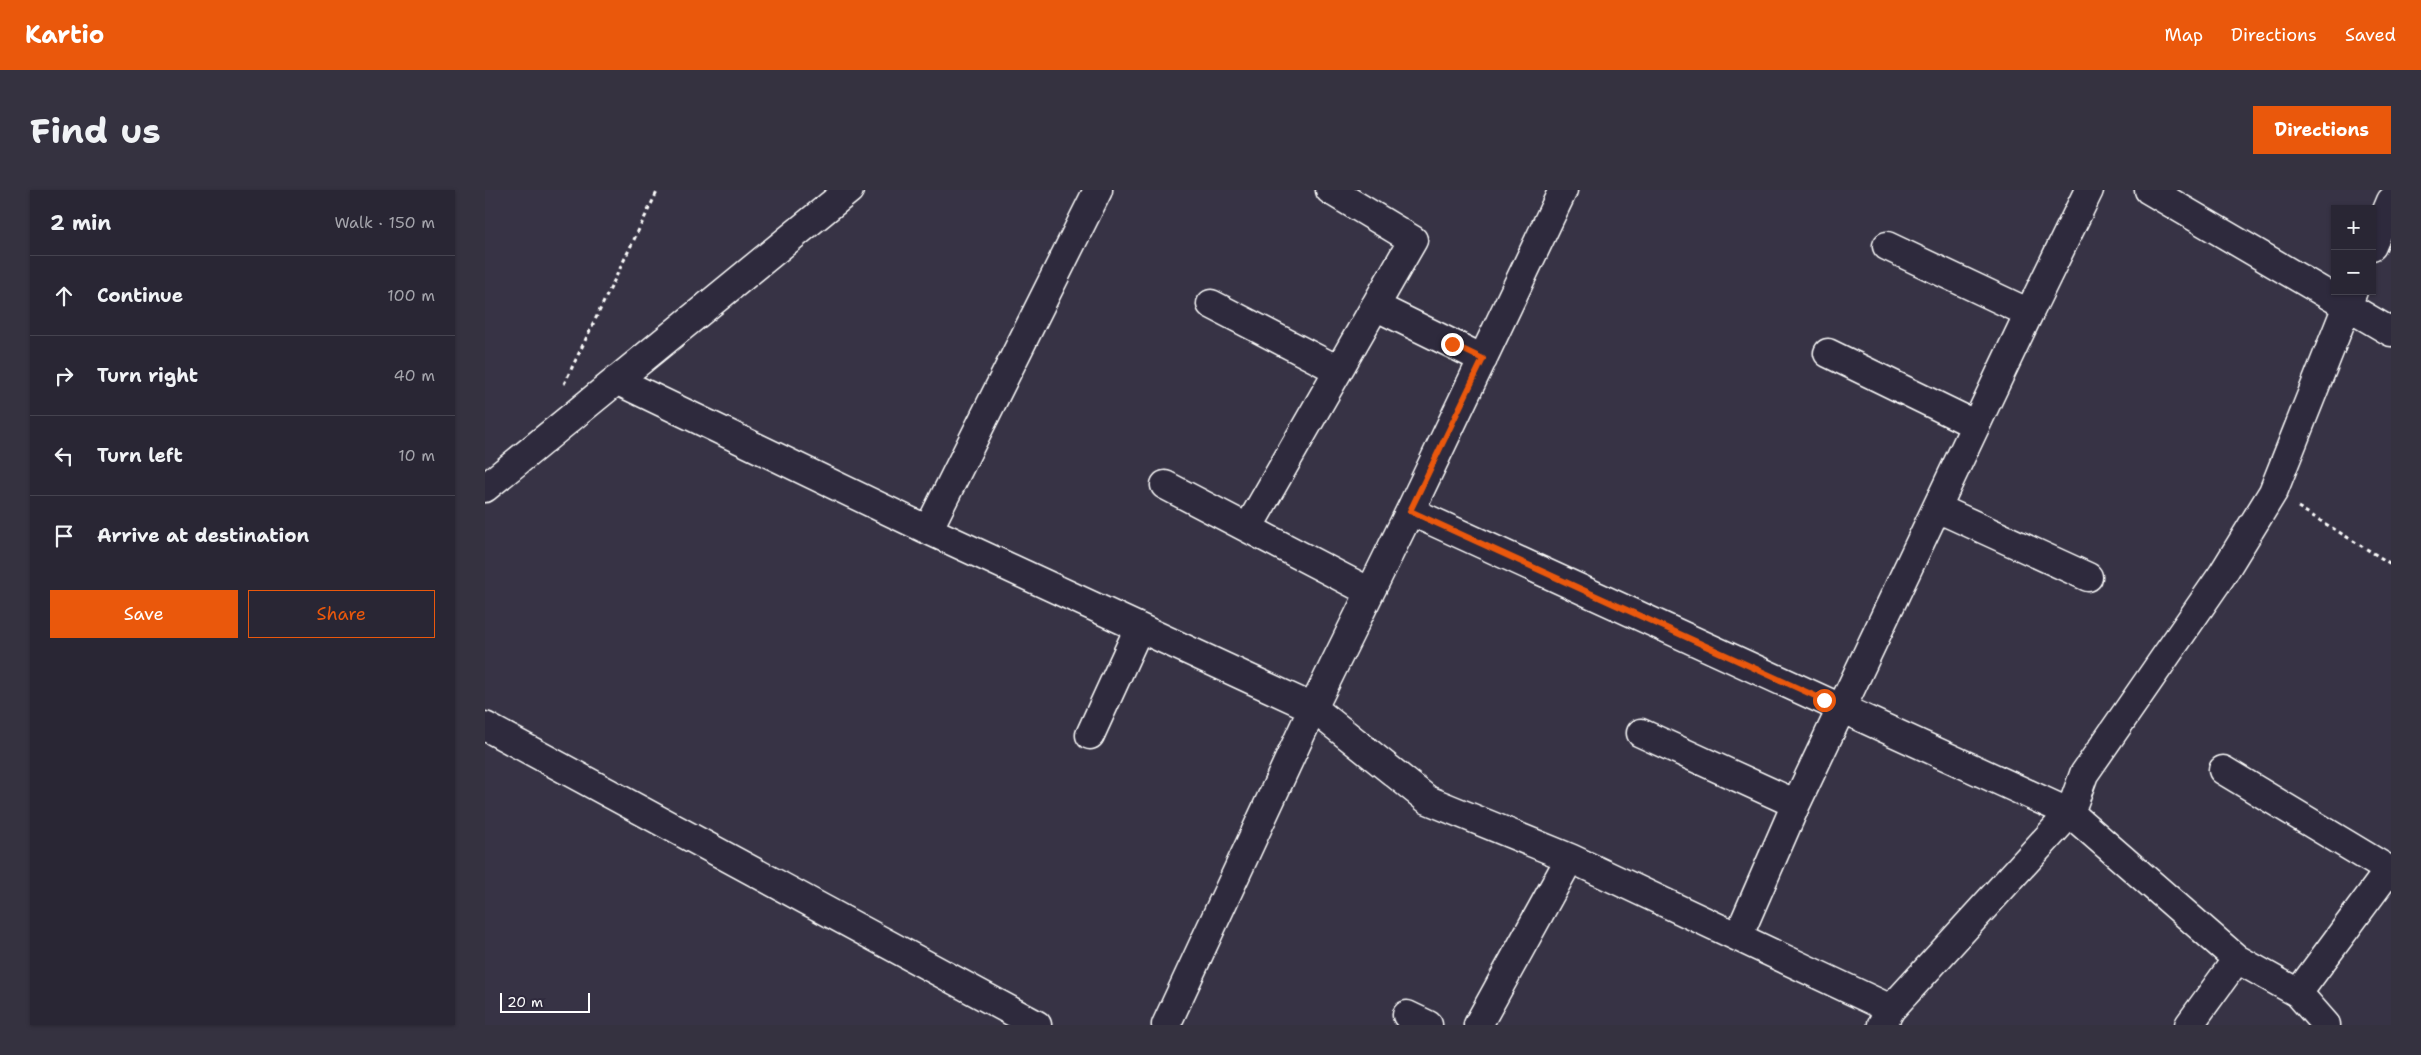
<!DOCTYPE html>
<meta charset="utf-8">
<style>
:root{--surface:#292634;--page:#353240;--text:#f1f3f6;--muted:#a5a5ac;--line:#45434f;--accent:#ea580c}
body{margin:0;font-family:"Shantell Sans",sans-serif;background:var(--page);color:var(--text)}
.controls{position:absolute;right:15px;top:15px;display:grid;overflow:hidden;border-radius:0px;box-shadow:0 1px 4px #0004}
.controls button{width:45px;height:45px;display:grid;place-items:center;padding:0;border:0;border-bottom:1px solid var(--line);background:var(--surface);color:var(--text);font:25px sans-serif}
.scale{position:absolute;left:15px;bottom:12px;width:90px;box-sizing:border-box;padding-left:5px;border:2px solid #fff;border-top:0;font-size:14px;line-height:18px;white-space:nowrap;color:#fff;-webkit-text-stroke:4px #2f2a3d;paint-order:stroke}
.stop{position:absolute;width:15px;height:15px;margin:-11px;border:4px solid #ea580c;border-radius:50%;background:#fff}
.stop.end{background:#ea580c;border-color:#fff;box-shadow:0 1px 5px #0008}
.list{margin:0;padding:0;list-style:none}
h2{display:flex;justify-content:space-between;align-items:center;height:65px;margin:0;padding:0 20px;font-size:21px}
h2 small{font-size:16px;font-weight:400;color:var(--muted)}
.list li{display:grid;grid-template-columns:32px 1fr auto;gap:15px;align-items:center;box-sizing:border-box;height:80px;padding:0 20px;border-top:1px solid var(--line)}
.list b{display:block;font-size:19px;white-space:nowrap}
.list em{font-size:16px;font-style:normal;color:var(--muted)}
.actions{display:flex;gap:10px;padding:15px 20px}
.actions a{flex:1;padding:11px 0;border:1px solid var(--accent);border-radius:0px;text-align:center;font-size:18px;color:var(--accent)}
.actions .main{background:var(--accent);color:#fff}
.icon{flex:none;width:28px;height:28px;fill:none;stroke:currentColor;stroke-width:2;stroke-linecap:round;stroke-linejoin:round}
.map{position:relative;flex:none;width:1906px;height:835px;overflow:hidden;border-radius:0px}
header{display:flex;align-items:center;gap:30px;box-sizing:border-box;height:70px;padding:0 25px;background:var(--accent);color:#fff}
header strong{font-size:24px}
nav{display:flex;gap:28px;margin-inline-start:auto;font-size:18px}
.intro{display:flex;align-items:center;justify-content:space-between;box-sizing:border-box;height:120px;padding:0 30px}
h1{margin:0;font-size:35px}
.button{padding:12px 22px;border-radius:0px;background:var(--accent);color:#fff;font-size:18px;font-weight:700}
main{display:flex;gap:30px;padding:0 30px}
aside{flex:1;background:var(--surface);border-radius:0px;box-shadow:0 1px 4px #0004}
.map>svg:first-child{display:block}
</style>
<header>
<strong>Kartio</strong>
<nav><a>Map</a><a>Directions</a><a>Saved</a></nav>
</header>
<div class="intro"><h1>Find us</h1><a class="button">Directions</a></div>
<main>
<aside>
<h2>2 min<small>Walk · 150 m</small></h2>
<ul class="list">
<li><svg class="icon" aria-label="ahead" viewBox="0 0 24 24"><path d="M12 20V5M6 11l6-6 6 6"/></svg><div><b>Continue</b></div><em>100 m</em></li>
<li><svg class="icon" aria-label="right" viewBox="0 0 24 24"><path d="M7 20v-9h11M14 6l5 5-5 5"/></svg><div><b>Turn right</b></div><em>40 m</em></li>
<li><svg class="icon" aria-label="left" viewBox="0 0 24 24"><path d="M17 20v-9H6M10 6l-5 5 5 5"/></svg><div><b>Turn left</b></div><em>10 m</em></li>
<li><svg class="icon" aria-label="arrive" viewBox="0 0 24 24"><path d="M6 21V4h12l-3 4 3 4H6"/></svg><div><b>Arrive at destination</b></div></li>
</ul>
<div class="actions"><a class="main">Save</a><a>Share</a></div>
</aside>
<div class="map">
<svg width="1906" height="835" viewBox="0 0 1906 835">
<rect width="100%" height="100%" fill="#373345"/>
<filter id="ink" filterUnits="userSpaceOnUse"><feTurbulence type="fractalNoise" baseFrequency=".02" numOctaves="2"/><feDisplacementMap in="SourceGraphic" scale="10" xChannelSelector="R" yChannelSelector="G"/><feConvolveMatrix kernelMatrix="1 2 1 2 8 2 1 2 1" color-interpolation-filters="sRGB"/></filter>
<g filter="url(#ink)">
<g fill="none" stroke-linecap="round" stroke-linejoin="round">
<defs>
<path id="minor" d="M1664,0L1906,142
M1887,56L1906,11
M726,114L853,180
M890,116L998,169
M1544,123L1604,0
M1343,163L1491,235
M131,190L443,340L828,518L943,610L1085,668L1406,819
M680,295L885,402
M0,298L364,0
M1452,318L1603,387
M925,321L1585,623L1752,769L1813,803L1841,835
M763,338L928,50L845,0
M443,340L613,0
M0,536L552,835
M1156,543L1311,614
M605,545L654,438
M1738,580L1904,680
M1253,747L1311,614L1544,123L1402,56
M1813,803L1904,680L1906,681
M922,825L943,835
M1397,834L1406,819L1585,623L1599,584L1737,385L1788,302L1868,101
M681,835L828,518L925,321L1078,0
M993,835L1085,668
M1704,835L1752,769"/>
</defs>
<use href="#minor" stroke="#fff" stroke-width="31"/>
<path stroke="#fff" stroke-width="3" stroke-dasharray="4 4" stroke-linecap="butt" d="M79,194L173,0
M1813,317L1906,374"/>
<use href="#minor" stroke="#2f2a3d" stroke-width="28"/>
</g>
</g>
<g fill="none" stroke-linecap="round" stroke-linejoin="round" filter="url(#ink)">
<path stroke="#ea580c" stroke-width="6" d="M967,154L998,169L925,321L1339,510"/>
</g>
</svg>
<div class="controls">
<button>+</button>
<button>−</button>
</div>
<div class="scale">20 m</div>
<div class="stop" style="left:1339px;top:510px"></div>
<div class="stop end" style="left:967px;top:154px"></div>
</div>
</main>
